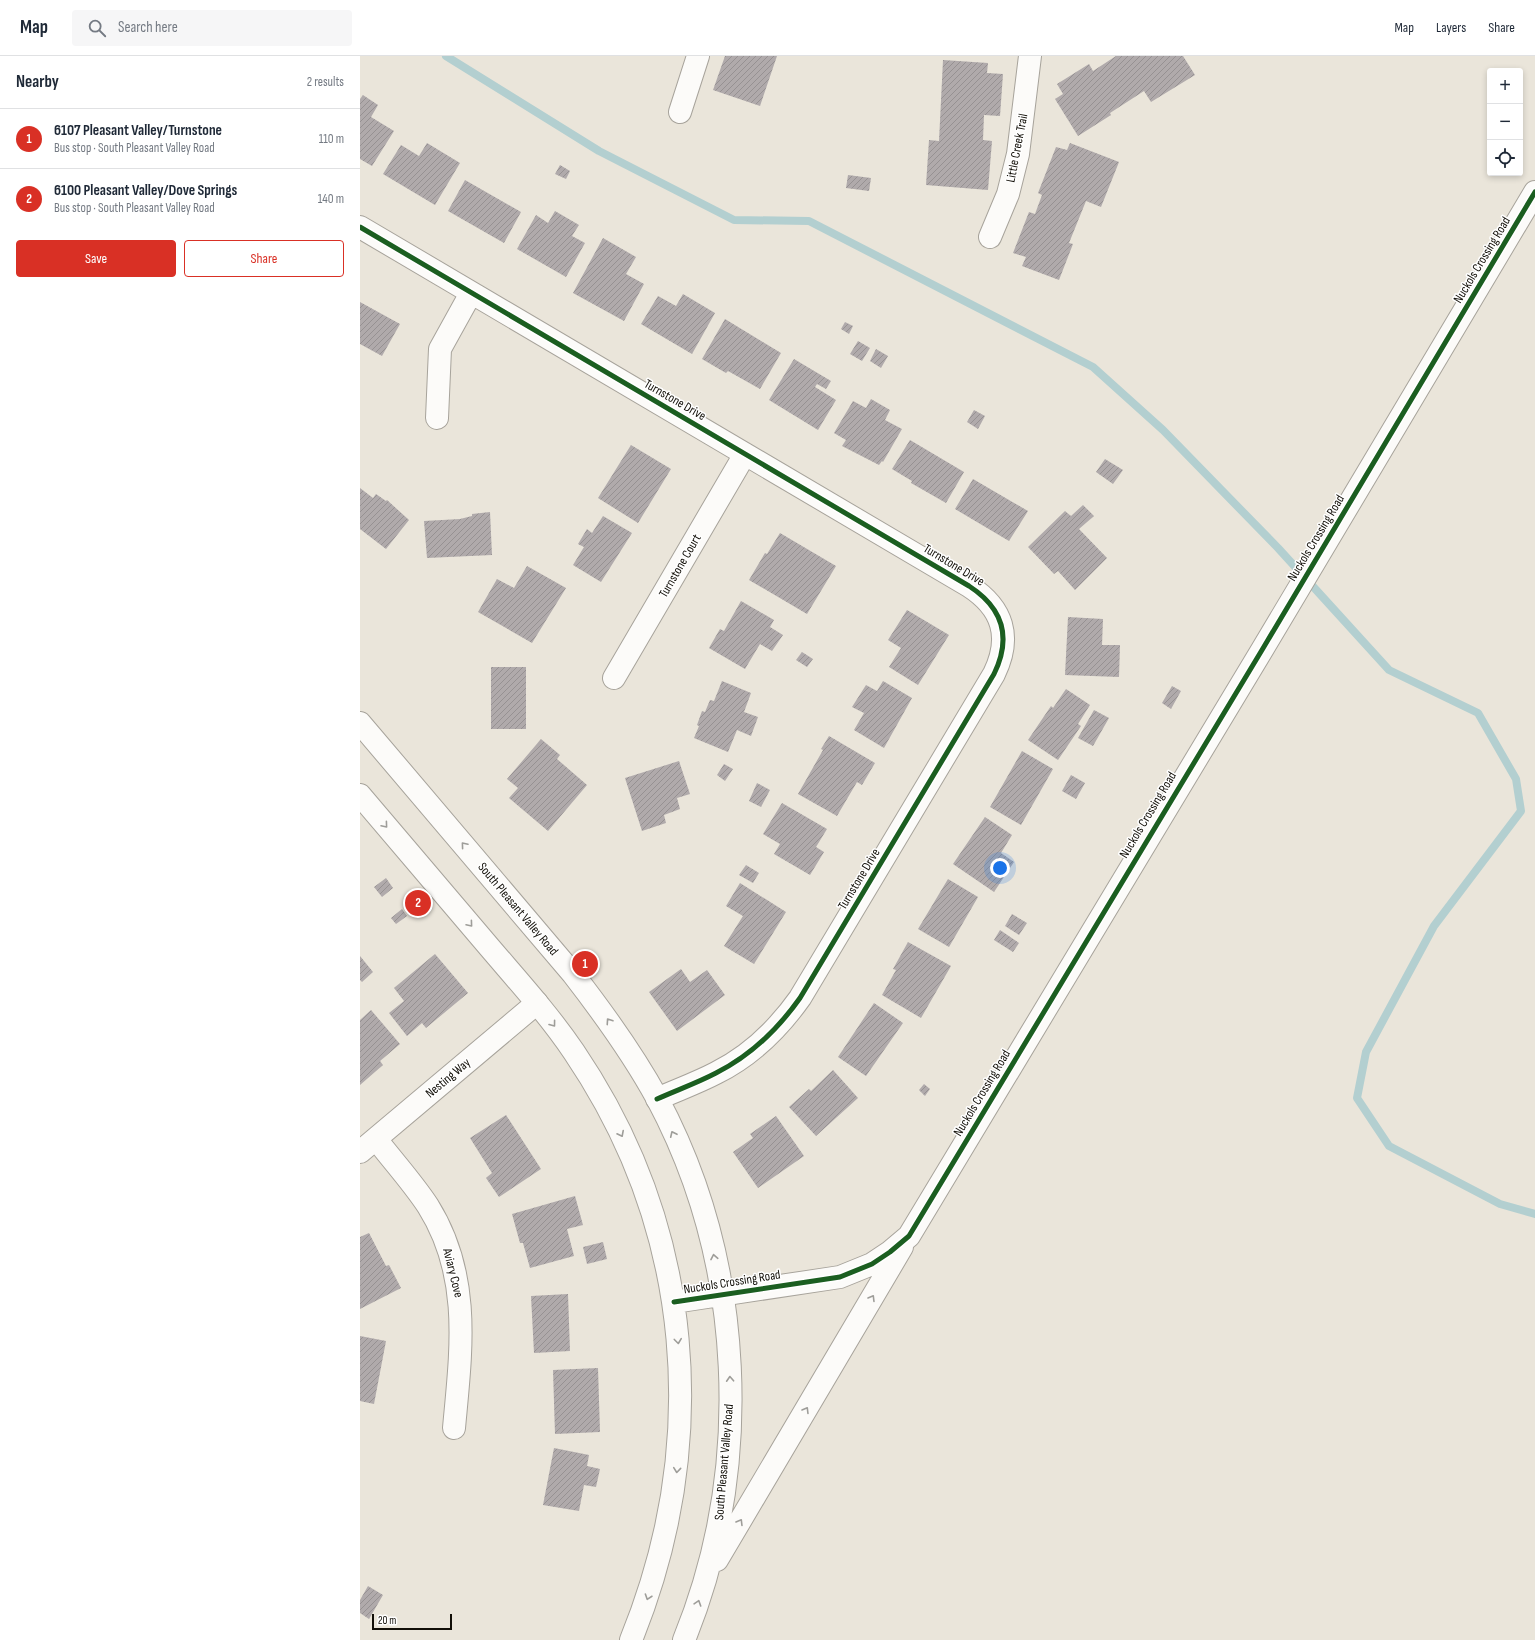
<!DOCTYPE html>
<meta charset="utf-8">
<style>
:root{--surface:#fff;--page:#f6f6f7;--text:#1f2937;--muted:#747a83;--line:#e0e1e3;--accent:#d93025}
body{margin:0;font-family:"Sofia Sans Condensed",sans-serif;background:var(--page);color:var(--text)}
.controls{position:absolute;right:12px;top:12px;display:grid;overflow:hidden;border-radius:4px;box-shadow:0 2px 6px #0003}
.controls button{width:36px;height:36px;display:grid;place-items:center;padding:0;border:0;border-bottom:1px solid var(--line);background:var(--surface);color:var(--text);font:20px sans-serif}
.scale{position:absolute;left:12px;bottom:10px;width:80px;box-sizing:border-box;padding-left:4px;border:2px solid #120f08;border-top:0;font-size:11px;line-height:14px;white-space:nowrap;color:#120f08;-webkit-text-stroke:3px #fff;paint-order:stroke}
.you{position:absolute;left:640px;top:812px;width:14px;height:14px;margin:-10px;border:3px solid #fff;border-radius:50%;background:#1a73e8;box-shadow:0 0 0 6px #1a73e833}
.badge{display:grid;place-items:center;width:26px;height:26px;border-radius:50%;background:var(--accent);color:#fff;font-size:13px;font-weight:700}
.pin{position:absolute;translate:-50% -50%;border:2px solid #fff;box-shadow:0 1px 4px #0006}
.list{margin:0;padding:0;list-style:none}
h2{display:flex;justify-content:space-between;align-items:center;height:52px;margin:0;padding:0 16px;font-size:17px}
h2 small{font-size:13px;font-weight:400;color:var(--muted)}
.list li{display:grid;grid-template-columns:26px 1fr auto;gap:12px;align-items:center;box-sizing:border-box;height:60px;padding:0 16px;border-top:1px solid var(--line)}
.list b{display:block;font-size:15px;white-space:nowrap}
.list p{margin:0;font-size:13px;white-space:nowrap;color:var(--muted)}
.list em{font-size:13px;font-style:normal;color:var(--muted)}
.actions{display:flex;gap:8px;padding:12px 16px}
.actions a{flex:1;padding:9px 0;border:1px solid var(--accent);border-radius:4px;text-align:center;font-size:14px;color:var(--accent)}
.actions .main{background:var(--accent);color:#fff}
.icon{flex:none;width:22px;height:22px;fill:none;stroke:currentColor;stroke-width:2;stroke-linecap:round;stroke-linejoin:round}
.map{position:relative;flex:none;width:1175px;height:1584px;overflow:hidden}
header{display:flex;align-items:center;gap:24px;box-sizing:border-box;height:56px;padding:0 20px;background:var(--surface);border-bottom:1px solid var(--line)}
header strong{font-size:19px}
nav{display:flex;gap:22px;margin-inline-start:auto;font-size:14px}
.search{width:280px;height:36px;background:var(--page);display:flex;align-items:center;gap:10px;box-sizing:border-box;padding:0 14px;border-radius:4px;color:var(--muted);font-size:15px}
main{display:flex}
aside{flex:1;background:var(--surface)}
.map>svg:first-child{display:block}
</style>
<header>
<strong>Map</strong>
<div class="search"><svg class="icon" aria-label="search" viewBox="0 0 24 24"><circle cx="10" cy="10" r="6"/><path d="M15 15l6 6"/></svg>Search here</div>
<nav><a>Map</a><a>Layers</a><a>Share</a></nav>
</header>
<main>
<aside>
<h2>Nearby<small>2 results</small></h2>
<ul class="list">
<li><span class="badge">1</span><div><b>6107 Pleasant Valley/Turnstone</b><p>Bus stop · South Pleasant Valley Road</p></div><em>110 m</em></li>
<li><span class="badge">2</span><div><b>6100 Pleasant Valley/Dove Springs</b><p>Bus stop · South Pleasant Valley Road</p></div><em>140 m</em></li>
</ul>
<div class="actions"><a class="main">Save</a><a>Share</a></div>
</aside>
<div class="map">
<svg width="1175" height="1584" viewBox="0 0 1175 1584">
<defs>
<pattern id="building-hatch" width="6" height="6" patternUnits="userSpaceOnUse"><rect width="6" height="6" fill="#b0aaab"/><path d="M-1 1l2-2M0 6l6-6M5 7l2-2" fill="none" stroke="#969192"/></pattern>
</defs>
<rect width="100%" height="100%" fill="#eae5da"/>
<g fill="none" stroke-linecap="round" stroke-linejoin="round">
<path stroke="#b3cfd0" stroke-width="8" d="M86,0L239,95L374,164L449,165L733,311L803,374L918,492L1029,614L1118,657L1156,723L1161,755L1074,870L1006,996L997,1042L1029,1090L1140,1148L1175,1158"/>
</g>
<path fill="url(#building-hatch)" d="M365,0H417L400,50L353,34Z
M756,0H823L835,19L791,46L784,35L750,57L751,59L718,80L695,43L703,38L697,28L729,8L733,15Z
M583,4L628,7L627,17L643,18L640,60L624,59L623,84L632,85L628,134L566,129L569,84L579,85Z
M3,39L18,49L11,61L34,75L12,110L0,103V43Z
M67,87L100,107L75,149L23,118L41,89L59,100Z
M710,87L759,106L741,151L726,145L709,187L713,188L699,224L662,210L666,201L653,197L669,156L675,158L682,139L678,137L696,91L707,94Z
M200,109L210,115L206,123L195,118Z
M488,119L511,122L509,135L486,132Z
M105,124L161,156L144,187L88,155Z
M195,155L219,169L212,180L225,187L206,221L157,193L176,159L188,167Z
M243,182L276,201L266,218L284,228L264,265L213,237Z
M323,238L355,257L332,298L281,268L298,240L316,250Z
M0,246L40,268L22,300L0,288Z
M365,263L421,297L400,333L368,315L366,317L342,303Z
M485,266L493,270L489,278L481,273Z
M498,285L510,292L502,305L490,298Z
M516,293L528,300L521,312L510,305Z
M434,303L471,325L466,333L457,328L455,331L476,344L458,374L409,344Z
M511,343L530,354L525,364L542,373L523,406L522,405L519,409L482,390L486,384L474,377L493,345L506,352Z
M614,354L625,360L618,373L607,366Z
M550,384L604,416L586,447L551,427L552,425L532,413Z
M271,389L311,413L278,467L238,442Z
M745,403L763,414L753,428L736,416Z
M613,423L668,455L649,485L595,453Z
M0,432L13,442L16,438L26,445L27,444L49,464L26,493L0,473Z
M723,449L734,460L719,473L747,502L715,534L698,515L694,518L668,491L705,455L711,460Z
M130,456L132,499L67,502L64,465L100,463L112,460V458Z
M243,460L272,477L241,526L213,509L224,491L218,488L227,473L232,477Z
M420,477L476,510L447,558L389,524L405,497L407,498Z
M167,510L206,532L172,587L118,556L137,523L154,532Z
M381,545L414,564L410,571L423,579L412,595L400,588L385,613L349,592L360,573L364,575Z
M547,554L589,579L558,629L529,611L541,592L528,584Z
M708,561L743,563L742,589H760L759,621L705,619Z
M442,596L453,603L447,611L436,604Z
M131,611H166V673H131Z
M362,625L391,637L384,656L398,661L391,680L377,674L368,696L334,682L339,670L337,669L342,655L345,656L350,644L354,645Z
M523,625L552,642L524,692L494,674L504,657L492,651L506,629L517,635Z
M812,630L821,635L811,653L802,647Z
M706,633L730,649L718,668L721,670L698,704L668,684L691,650L693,652Z
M734,654L749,662L733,690L718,682Z
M469,680L515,707L502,729L497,726L477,760L438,738L463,694L461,693Z
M181,683L200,699L197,703L227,729L188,775L149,742L158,732L147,723Z
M662,695L693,713L661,769L630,751Z
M319,705L330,738L317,742L320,753L304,759L306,767L282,775L265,722Z
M364,708L373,713L365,725L357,719Z
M711,719L725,727L716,743L702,735Z
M397,727L410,734L401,751L389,745Z
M422,747L467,773L456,791L464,796L450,819L414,798L420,788L403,778Z
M625,761L652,779L641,797L654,806L634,836L593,808Z
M386,809L399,817L393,827L379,819Z
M26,822L33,832L22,841L14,831Z
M588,823L618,841L589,891L558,873Z
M380,827L426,856L394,908L364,890L383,860L366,850Z
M42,853L47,860L36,868L31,862Z
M652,858L667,867L659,879L645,870Z
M640,874L659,887L653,896L634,884Z
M548,886L591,910L561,962L522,939L536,914L533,913Z
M75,898L108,937L66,972L62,967L47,980L29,957L44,945L34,932Z
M0,900L13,916L2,926L0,924Z
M321,913L330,926L347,914L365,939L317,975L289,936Z
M514,947L543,967L506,1020L478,1001Z
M11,954L40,988L20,1005L23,1009L0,1029V964Z
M473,1014L498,1042L456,1080L429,1051L449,1033L451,1035Z
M564,1028L570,1033L565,1040L559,1034Z
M146,1059L181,1113L139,1141L126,1122L132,1117L110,1082Z
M416,1060L444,1100L398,1132L373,1096L393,1082L390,1078Z
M215,1140L223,1169L207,1173L214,1200L170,1212L163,1187H160L152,1158Z
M9,1177L26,1210L29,1209L41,1232L0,1253V1181Z
M243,1186L247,1203L227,1208L223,1191Z
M208,1238L210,1295L174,1297L171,1240Z
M0,1280L26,1285L14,1348L0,1345Z
M238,1312L240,1376L195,1378L193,1314Z
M194,1392L229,1399L227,1410L240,1413L236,1431L224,1429L219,1455L183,1449Z
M8,1530L23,1539L9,1563L0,1557V1544Z"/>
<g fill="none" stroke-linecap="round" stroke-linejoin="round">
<defs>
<path id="street" d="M320,56L338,0
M0,171L609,530C643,552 652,581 634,618L440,942C418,973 390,1000 356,1017C337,1027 317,1034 297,1043
M630,181L648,138L658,98L670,0
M77,362L80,293L111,237
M254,622L385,398
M16,1083C33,1105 53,1127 68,1150C112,1220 101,1295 94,1372
M0,1096L177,947"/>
<path id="secondary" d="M0,667L213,918C244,958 273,998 297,1042C385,1207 394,1412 324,1584
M0,739C43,790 87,841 130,892C159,926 189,959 214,996C334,1173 351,1387 271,1584
M314,1246L480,1221L512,1208L530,1196L549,1180L902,594L1175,136
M357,1504L542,1191"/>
</defs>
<use href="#street" stroke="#a7a39b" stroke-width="24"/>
<use href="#secondary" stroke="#a7a39b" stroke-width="24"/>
<use href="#street" stroke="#fcfbf9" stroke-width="22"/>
<use href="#secondary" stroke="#fcfbf9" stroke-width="22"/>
<defs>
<path id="cycleway" d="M0,171L609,530C643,552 652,581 634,618L440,942C418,973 390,1000 356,1017C337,1027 317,1034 297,1043
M314,1246L480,1221L512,1208L530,1196L549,1180L902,594L1175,136"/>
</defs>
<use href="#cycleway" stroke="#fff" stroke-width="8"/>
<use href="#cycleway" stroke="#1b5e20" stroke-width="5"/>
</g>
<defs><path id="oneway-chevron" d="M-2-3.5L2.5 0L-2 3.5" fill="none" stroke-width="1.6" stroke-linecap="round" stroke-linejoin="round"/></defs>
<g stroke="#9e9d99">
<use href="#oneway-chevron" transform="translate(25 769) rotate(50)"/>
<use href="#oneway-chevron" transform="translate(104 789) rotate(-130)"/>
<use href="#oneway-chevron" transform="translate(110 868) rotate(50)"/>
<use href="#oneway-chevron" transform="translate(249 965) rotate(-124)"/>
<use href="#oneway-chevron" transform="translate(193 968) rotate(53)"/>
<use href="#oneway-chevron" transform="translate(261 1078) rotate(63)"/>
<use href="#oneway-chevron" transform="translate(313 1078) rotate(-115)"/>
<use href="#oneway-chevron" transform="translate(354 1201) rotate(-101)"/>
<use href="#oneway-chevron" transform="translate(512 1242) rotate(-59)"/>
<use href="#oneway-chevron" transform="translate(318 1285) rotate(83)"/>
<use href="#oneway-chevron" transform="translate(370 1323) rotate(-93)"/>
<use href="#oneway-chevron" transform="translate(446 1354) rotate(-59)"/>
<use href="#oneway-chevron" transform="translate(317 1414) rotate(96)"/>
<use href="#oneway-chevron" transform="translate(380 1466) rotate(-59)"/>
<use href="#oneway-chevron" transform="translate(288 1541) rotate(109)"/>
<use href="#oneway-chevron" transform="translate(338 1547) rotate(-72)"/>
</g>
<g text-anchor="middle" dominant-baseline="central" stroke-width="3" stroke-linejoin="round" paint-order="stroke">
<g font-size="13" fill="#120f08" stroke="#fff">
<text transform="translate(657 92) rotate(-79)">Little Creek Trail</text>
<text transform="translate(1122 204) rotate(-59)">Nuckols Crossing Road</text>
<text transform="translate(315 344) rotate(30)">Turnstone Drive</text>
<text transform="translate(956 482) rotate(-59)">Nuckols Crossing Road</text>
<text transform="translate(594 509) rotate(31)">Turnstone Drive</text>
<text transform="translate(320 510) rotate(-60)">Turnstone Court</text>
<text transform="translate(788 759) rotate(-59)">Nuckols Crossing Road</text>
<text transform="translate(499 823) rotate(-59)">Turnstone Drive</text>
<text transform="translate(158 853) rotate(50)">South Pleasant Valley Road</text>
<text transform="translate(88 1022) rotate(-40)">Nesting Way</text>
<text transform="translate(622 1037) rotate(-59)">Nuckols Crossing Road</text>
<text transform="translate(93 1217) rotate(76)">Aviary Cove</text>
<text transform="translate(372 1226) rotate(-9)">Nuckols Crossing Road</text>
<text transform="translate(364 1406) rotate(-85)">South Pleasant Valley Road</text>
</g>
</g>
</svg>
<div class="controls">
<button>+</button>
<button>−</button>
<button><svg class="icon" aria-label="locate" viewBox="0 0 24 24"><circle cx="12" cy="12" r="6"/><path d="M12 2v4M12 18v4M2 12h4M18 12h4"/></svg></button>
</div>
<div class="scale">20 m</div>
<div class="you"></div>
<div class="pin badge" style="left:225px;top:908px">1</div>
<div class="pin badge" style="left:58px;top:847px">2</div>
</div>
</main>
